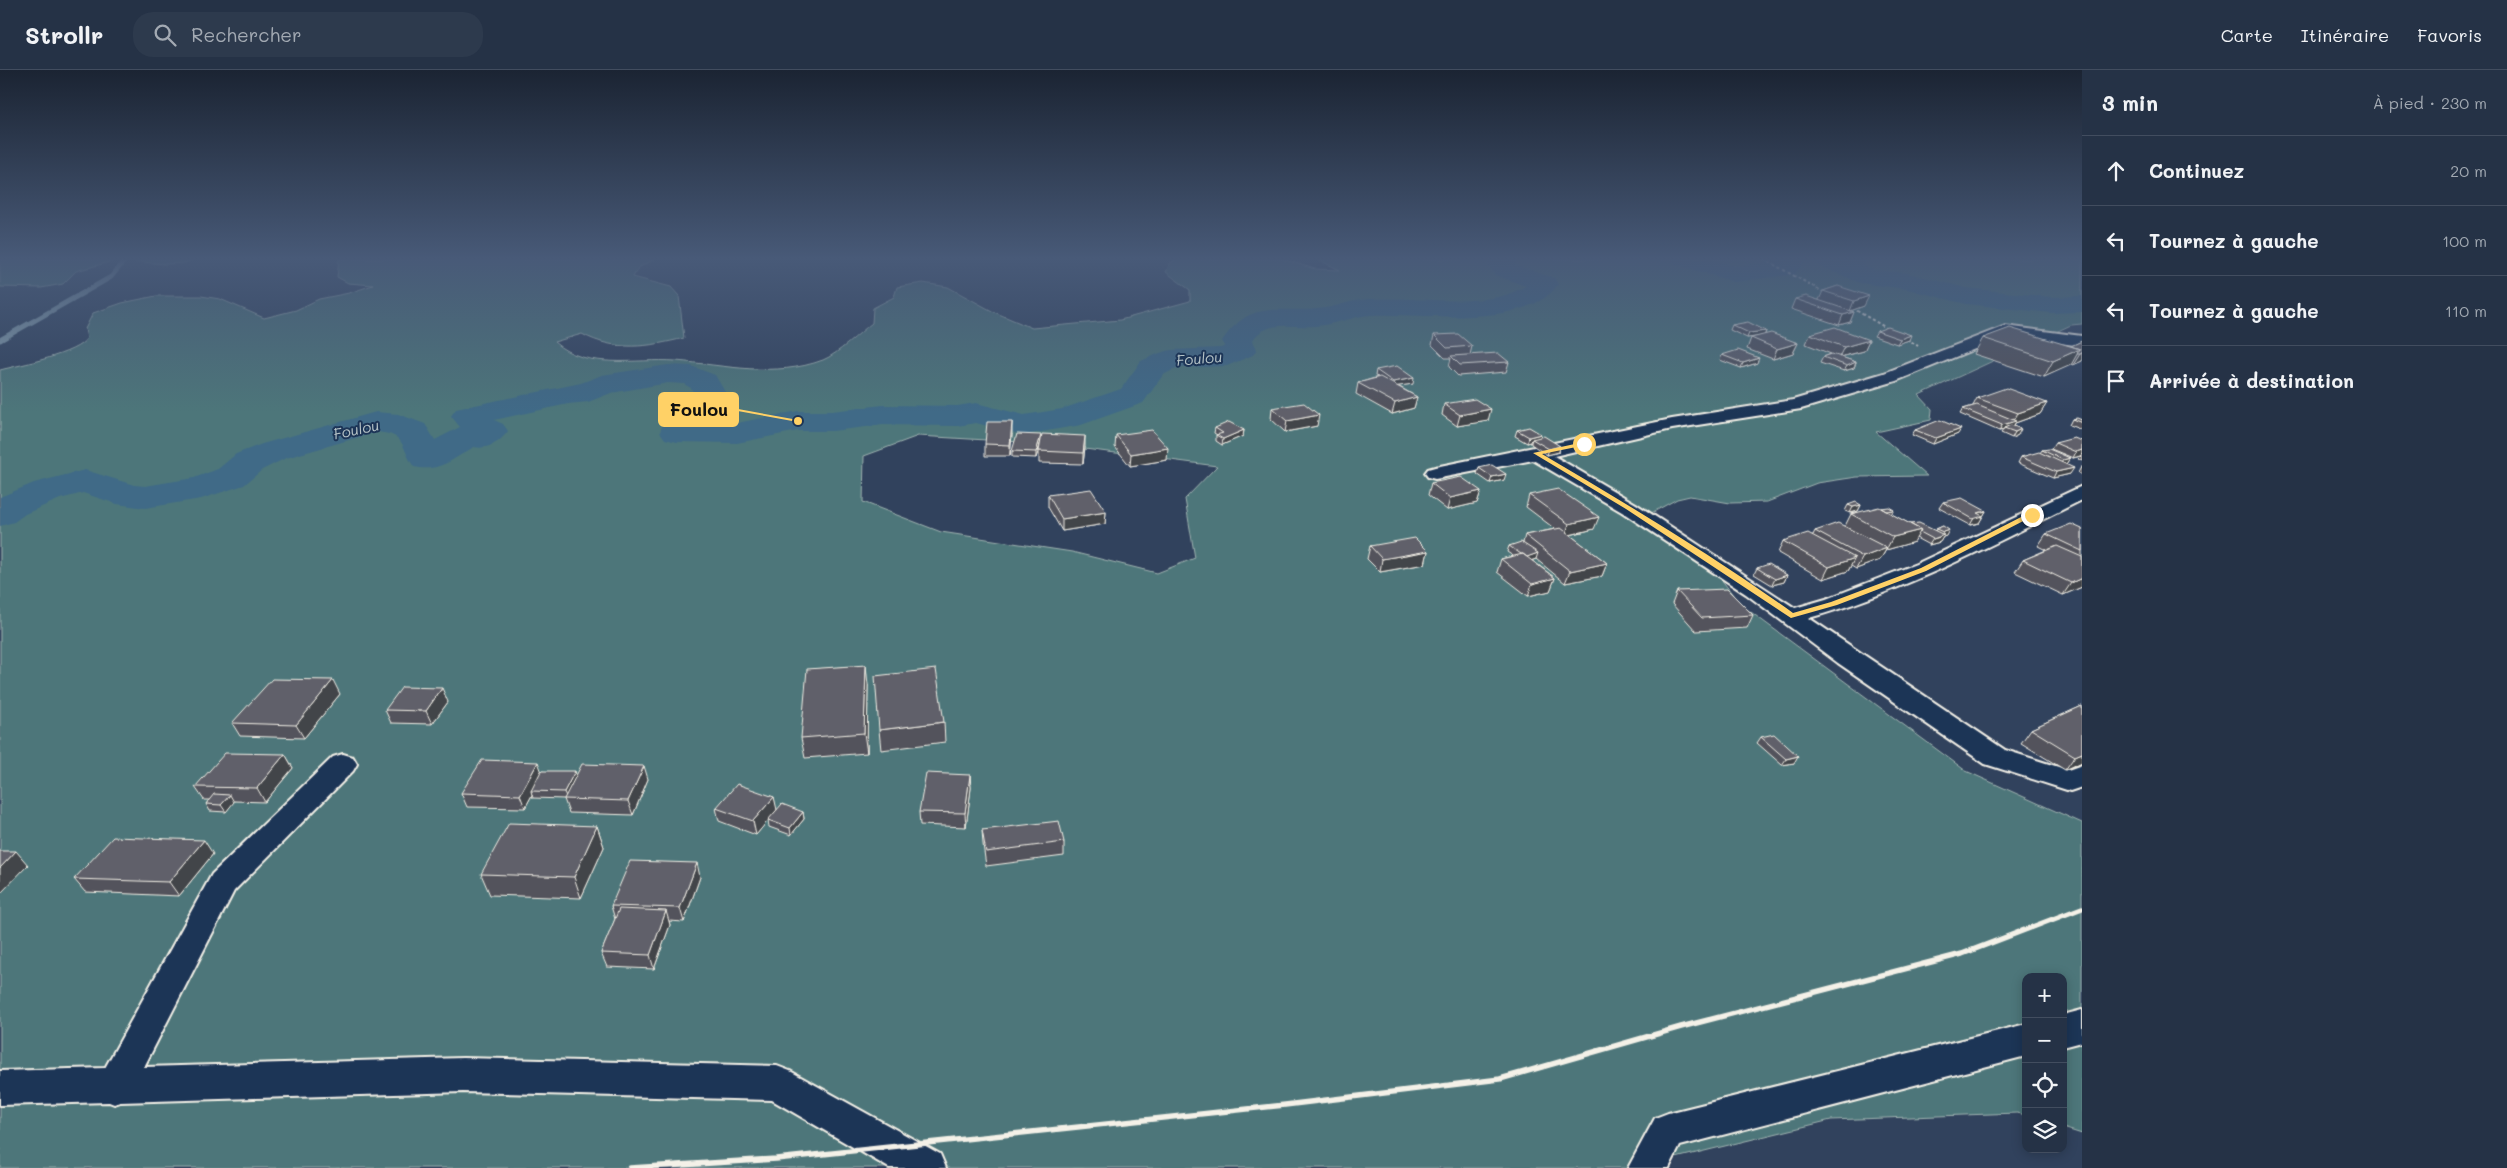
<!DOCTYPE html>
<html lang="fr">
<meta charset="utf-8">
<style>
:root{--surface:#253246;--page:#2d3a4d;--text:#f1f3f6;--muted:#a3aab3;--line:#424d5f}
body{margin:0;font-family:Mali,sans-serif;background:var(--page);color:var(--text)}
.controls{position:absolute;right:15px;bottom:15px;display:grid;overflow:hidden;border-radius:10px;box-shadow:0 2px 12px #0003}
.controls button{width:45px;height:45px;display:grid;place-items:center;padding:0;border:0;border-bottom:1px solid var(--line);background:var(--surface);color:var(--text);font:25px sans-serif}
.stop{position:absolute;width:15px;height:15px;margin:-11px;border:4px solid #ffd166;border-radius:50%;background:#fff}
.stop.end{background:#ffd166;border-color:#fff;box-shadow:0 1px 5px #0008}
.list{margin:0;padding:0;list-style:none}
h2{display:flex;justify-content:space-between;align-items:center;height:65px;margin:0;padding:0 20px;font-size:21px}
h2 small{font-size:16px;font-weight:400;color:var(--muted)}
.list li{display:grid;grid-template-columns:32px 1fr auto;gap:15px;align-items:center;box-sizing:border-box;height:70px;padding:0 20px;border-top:1px solid var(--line)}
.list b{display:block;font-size:19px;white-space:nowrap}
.list em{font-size:16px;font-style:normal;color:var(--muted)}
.icon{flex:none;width:28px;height:28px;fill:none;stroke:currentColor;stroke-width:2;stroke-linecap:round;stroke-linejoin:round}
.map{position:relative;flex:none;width:2082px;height:1098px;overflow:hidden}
header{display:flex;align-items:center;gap:30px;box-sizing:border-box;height:70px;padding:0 25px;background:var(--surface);border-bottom:1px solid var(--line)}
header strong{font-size:24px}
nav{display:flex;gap:28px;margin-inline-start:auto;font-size:18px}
.search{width:350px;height:45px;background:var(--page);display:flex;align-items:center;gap:12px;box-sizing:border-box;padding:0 18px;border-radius:20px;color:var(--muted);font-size:19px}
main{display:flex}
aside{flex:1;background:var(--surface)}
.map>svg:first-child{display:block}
</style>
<header>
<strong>Strollr</strong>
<div class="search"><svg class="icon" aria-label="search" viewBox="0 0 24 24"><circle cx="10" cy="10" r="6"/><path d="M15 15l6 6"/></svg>Rechercher</div>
<nav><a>Carte</a><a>Itinéraire</a><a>Favoris</a></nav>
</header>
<main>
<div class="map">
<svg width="2082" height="1098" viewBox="0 0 2082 1098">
<rect width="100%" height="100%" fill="#31425d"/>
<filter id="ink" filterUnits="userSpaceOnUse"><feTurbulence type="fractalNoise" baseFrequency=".02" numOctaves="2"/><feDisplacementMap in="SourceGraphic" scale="10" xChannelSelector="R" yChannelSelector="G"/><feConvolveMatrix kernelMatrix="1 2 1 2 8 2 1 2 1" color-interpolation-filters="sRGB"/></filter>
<g filter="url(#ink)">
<path fill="#4d767a" stroke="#a0b4b1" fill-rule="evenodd" d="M0,189H194L185,193L165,194L117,190L76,201L63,214L41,218L0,217Z
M339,189H655L638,198L633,207L671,217L679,226L684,268C648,277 616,282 582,264L554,272C587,301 635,288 676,291C725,295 775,308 823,290C838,284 859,263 872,253L873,238L894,227L897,217L923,213L948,217L994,242L1032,258L1120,250L1190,231V220L1166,202L1170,193L1177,189H1282L1315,199L1340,200L1317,189H2082V254L2071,255L1919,325L1932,339L1931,350L1876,362L1927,406L1857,407L1817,413L1767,432L1730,433L1690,426L1677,429L1646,446L1715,501L1740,534L1966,701L2082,753V1064L2063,1058V907H2026V1045L2017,1043L1831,1050L1635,1098H0V300C19,295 78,284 87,268L85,259L93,243L122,233L156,226H201L220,229L264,248L296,240L319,229L349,223L373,215L348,213L337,207ZM918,366L1038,373L1217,396L1185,429L1195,488L1157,503L1072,482L941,462L863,432L864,386Z"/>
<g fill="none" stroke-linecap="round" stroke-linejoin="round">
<path stroke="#87a0ae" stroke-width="5" d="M0,270L111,207L126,189"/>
<path fill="#3f6a87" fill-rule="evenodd" d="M1488,189H1517L1514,195L1554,208L1558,214C1529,260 1419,243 1370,245C1354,246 1334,255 1315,256C1293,258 1266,249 1252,271L1257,279L1253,285L1227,296L1177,298L1163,305L1143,333L1081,355L1024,365L976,353L957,356L883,355L832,361H798L737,373L677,372L665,369L660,362C667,341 673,341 693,334L696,327L691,318L684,314L668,313L611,323L588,332L568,334L494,350L503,354L508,361C500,372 489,380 474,377C454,388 439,403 414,397C400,376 407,365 377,362L286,388L262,400L244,415L201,429L145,438L117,434L83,423L60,429L25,444L14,452L0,456V427L34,413L85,400L134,415L145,416L194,408L218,399L236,384L262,374L376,342L398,344L425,354L435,370L460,357L451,346L456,339L581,313L602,305L668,295L691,296L715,305L728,327L718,347L705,352L737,353L798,341H832L883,335L957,336L976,333L1024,345L1062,339L1121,319L1141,291L1160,283L1171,280L1221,278L1225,276L1222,271C1251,229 1274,243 1317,239C1334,238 1351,230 1369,229C1413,226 1458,236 1502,226C1510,224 1518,220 1526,216L1495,205L1486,191Z
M1671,189H1711L1735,196L1766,193L1763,189H1801L1804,193L1795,204L1734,212L1675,194Z
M1818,189H1870L1862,195L1874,200L1908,203L1966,218L2051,227L2082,226V242L2051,243L1966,234L1907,219L1860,213L1820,196L1816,191Z"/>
<defs>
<path id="minor" d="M2005,256L2082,266V276L2007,266L1896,311L1801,339L1672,359L1554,386L1636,434L1795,538L1826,529L1916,494L2082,416V430C1993,474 1905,521 1809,548L2005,680L2068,700L2082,695V717L2070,721L1985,694L1838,593L1746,524L1622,442L1533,390L1435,409L1428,407L1425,403L1428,399L1435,397L1672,349L1793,330L1884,303Z
M343,684L353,687L357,694L353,701L234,821L144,997L463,988L777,996L790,1001L940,1084L946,1098H889L772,1030L463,1022L120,1032L114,1034L109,1032L0,1035V1001L105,998L212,804L333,687Z
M2082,940V972L2063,977V945Z
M2026,954V986L1680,1076L1669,1098H1628L1655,1048L1668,1043Z"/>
</defs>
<use href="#minor" stroke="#f4f1e8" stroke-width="4"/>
<path stroke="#f4f1e8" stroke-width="2" stroke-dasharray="3 2.5" stroke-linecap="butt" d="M1764,189L1825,223
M1852,238L1890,260
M1907,269L1918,276"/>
<use href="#minor" fill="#1d3557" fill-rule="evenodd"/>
<path stroke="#f4f1e8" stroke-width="5.5" d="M630,1098L776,1089L1285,1035L1500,1009L1681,957L1962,884L2082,838"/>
</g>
<path fill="#53535b" stroke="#f4f1e8" d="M1838,216L1864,236L1850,241L1854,242L1850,252L1839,255L1791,239L1795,229L1819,230L1823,221Z
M1732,255L1766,261L1765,265L1798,273L1793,283L1773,289L1747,279L1751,268L1754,267L1747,268L1730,260Z
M1877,261L1909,270L1897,274L1874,266Z
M1810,264L1869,270L1864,281L1841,287L1856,292L1854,298L1844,301L1820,293L1823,287L1831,284L1806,274Z
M1434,265L1472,276L1470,285L1509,292L1506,302L1458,306L1449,297L1451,288H1445L1432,275Z
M1983,268L2071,276L2082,271V291L2073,295L2071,294L2044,307L1974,284Z
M1722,285L1757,293L1741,298L1720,290Z
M1376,300L1413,314L1398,316L1417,327L1414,338L1392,344L1356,324L1358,313L1378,307L1375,306Z
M1977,328L2047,333L2040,344L2015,353L2014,356L2018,365L2012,368L2001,363L2003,360L1999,361L1960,344L1963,339L1973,336Z
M1444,334L1488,351L1457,356L1442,345Z
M1272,338L1317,356L1285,362L1271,349Z
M2072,349L2082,350V360L2069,355Z
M1215,358L1244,360L1243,366L1222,375L1216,371V365H1217L1214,363Z
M1517,360L1540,367L1560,376L1559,382L1547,385L1531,374V372L1527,373L1515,366Z
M1915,360L1958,364L1933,374L1912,365Z
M1012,364L1010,386H985V374Z
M1116,365L1167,390L1130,396L1115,377Z
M1041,371L1036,388L1012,387V381Z
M2082,371V391L2078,389L2081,386L2073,388L2051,379L2055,373Z
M1085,377L1083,394L1039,393V381Z
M2042,380L2070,388L2066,394L2070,404L2053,408L2018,393L2021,387L2040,383Z
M2081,397H2082V405L2078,403Z
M1479,398L1504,410L1490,413L1477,404Z
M1431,413L1481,421L1477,433L1447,440L1428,425Z
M1048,425L1106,442L1105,454L1062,461L1048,437Z
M1529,425L1594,459L1570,465L1607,493L1602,506L1565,513L1536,489L1532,490L1555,508L1550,521L1528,526L1497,502L1501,489L1513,486L1507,482L1509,476L1523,473L1525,465L1555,459L1526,437Z
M1943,432L1986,441L1979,453L1970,455L1939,438Z
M1848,435H1861L1858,441L1850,443L1845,441Z
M1881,438L1894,440L1891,444L1910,454L1935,461L1936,459L1943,456L1946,466L1943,467L1940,472L1929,475L1916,468L1914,472L1886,480L1880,490L1856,499L1851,496L1848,501L1823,509L1778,483L1783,471L1813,465L1815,461L1845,456L1851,444L1881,439Z
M2082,459V517L2063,525L2015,502L2023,490L2046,480L2038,476L2046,464Z
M1370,476L1428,481L1425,494L1380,502L1367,489Z
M1757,498L1787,505L1784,512L1772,515L1754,504Z
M1677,521L1753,545L1747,558L1696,561L1672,534Z
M868,615L867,683L805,688L801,668Z
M340,624L304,668L240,666L232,653Z
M448,632L432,654L391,653L385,640Z
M2082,636V692L2065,700L2021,673L2031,659Z
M944,652L945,672L881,680L879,660Z
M1761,667L1794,693L1782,695L1757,673Z
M285,684L293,698L265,732L234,731L226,742L210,741L206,734L209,730H204L195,717Z
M541,701L576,706L648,709L633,745L569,743L564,729L533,728L532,725L525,738L467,737L461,723Z
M970,705L971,718L966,757L920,755L919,742Z
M774,727L776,740L803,742L804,749L791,765L769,757L768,750L756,765L719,751L716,738Z
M597,756L604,777L581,828L490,825L481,804Z
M982,760L1064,772V786L986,796L983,774Z
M213,784L179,826L85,822L74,809Z
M700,807L684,852L669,851L670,855L654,899L607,897L601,883L615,849L611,836Z"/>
<path fill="#43444a" stroke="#f4f1e8" d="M1869,226L1864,236L1850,241L1854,231Z
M1854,242L1850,252L1839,255L1843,245Z
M1766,261L1764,266L1747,268L1749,263Z
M1911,265L1909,270L1897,274L1900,269Z
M1869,270L1864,281L1839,287L1844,277Z
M1798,273L1793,283L1773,289L1777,279Z
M2080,279L2071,295L2044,307L2053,291Z
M2082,283V291L2073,295L2080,284Z
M1759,288L1757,293L1741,298L1743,293Z
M1856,292L1854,298L1844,301L1847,296Z
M1414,308L1413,314L1392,317L1393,312Z
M1417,327L1414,338L1392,344L1395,333Z
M2047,333L2040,344L2015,353L2013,357L2004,358L2003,360L1999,361L2002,355L2012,352L2018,343Z
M1491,339L1488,351L1457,356L1460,345Z
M1319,345L1317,356L1285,362L1287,351Z
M1012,352V364L1010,386V375Z
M1961,359L1958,364L1933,374L1936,368Z
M2021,359L2018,365L2012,368L2015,362Z
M1244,360L1243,366L1222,375L1223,369Z
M1541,364L1539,370L1532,369L1531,372L1527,373L1529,367Z
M1041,365V371L1036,388V382Z
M1085,366V377L1083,394V383Z
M1560,376L1559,382L1547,385L1549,379Z
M1168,378L1167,390L1130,396L1131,384Z
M2082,380V384L2080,386L2073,388L2076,382Z
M2070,388L2066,394L2059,396L2063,390Z
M2074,398L2070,404L2053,408L2056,402Z
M1506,404L1504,410L1490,413L1492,407Z
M1481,421L1477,433L1447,440L1450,428Z
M1861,435L1858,441L1850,443L1853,437Z
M1986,441L1979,453L1970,455L1977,443Z
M1106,442L1105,454L1062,461V449Z
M1599,447L1594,459L1565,466L1569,454Z
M1921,460L1914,472L1886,480L1893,467Z
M1949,460L1946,466L1943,467L1940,472L1929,475L1933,469L1940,467L1943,462Z
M1887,478L1880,490L1856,499L1863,487Z
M1428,481L1425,494L1380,502L1382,489Z
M1538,483L1536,489L1524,493L1526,487Z
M1855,488L1848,501L1823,509L1829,497Z
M1607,493L1602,506L1565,513L1570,501Z
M1787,505L1784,512L1772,515L1775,509Z
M1555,508L1550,521L1528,526L1532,514Z
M2082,508V517L2063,525L2071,513Z
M866,595L868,615L867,683L864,663Z
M333,610L340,624L304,668L296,655Z
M442,618L448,632L432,654L426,641Z
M2082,683V692L2065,700L2075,686Z
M285,684L293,698L265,732L257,718Z
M1798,686L1794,693L1782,695L1786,689Z
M538,692L543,705L531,721L532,725L525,738L520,725Z
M644,696L648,709L633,745L628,731Z
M575,701L577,708L567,729L564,722Z
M970,705L971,718L966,757L965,743Z
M230,725L234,732L226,742L221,735Z
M774,727L777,740L756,765L753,751Z
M803,742L804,749L791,765L790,758Z
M597,756L604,777L581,828L574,807Z
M204,770L213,784L179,826L169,812Z
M16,781L28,795L0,824V798Z
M697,793L700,807L684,852L680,838Z
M666,841L670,855L654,899L650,885Z"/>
<path fill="#60616a" stroke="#f4f1e8" d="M1838,216L1869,226L1854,231L1823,221Z
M1806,226L1854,242L1843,245L1795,229Z
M1748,252L1766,261L1749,263L1732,255Z
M1835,257L1869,270L1844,277L1810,264Z
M1888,257L1911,265L1900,269L1877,261Z
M2010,258L2080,279L2053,291L1983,268Z
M1771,263L1798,273L1777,279L1751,268Z
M1458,264L1472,276L1447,278L1434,265Z
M2082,271V283L2080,284H2077L2080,279L2071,276Z
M1738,280L1759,288L1743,293L1722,285Z
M1498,283L1509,292L1460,295L1451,286Z
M1832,284L1856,292L1847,296L1823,287Z
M1397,296L1414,308L1393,312L1376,300Z
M1380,307L1417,327L1395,333L1358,313Z
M2006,318L2047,333L2018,343L1977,328Z
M1475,329L1491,339L1460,345L1444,334Z
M1304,333L1319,345L1287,351L1272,338Z
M1977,335L2016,351L2002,355L1963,339Z
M2077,348L2082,350V353L2072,349Z
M1940,350L1961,359L1936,368L1915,360Z
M987,352H1012L1010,375L985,374Z
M1229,352L1244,360L1223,369L1216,365L1223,363L1215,358Z
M2011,355L2021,359L2015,362L2004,358Z
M1529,357L1541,364L1529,367L1517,360Z
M1152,360L1168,378L1131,384L1116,365Z
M1017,364L1041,365L1036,382L1012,381Z
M1042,364L1085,366L1083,383L1039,381Z
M1544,366L1560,376L1549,379L1532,369Z
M2074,368L2082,371V380L2076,382L2055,373Z
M2049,379L2070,388L2063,390L2042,380Z
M2039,382L2074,398L2056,402L2021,387Z
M1492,395L1506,404L1492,407L1479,398Z
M1461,407L1481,421L1450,428L1431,413Z
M1091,419L1106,442L1062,449L1048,425Z
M1558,419L1599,447L1569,454L1529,425Z
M1962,428L1986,441L1977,443L1983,446L1973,449L1943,432Z
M1856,432L1861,435L1853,437L1848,435Z
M1879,437L1921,460L1893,467L1851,444Z
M1889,437L1894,440L1886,441L1881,438Z
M1838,453L1887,478L1863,487L1815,461Z
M1919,453L1944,465L1933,469L1920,462L1921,460L1910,454Z
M2071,454L2082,459V481L2046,464Z
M1943,456L1949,460L1943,462L1936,459Z
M1561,458L1607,493L1570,501L1525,465Z
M1808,463L1855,488L1829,497L1783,471Z
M1415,468L1428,481L1382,489L1370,476Z
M1521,472L1538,483L1527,487L1523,484H1521L1509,476Z
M2057,476L2082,487V508L2071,513L2023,490Z
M1523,484L1555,508L1532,514L1501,489Z
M1769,494L1787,505L1775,509L1757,498Z
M1727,519L1753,545L1702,548L1677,521Z
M866,595L864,663L801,668L807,599Z
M936,599L944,652L879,660L875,606Z
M272,609L333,610L296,655L232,653Z
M402,617L442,618L426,641L385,640Z
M2082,636V683L2075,686L2031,659Z
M1774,664L1798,686L1786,689L1761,667Z
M225,683L285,684L257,718L195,717Z
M482,690L538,692L520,725L461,723Z
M582,694L644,696L628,731L564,729Z
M541,701H575L564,722L531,721Z
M926,703L970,705L965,743L919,742Z
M737,714L774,727L753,751L716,738Z
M214,724L230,725L221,735L206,734Z
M782,734L803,742L790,758L768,750Z
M1059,751L1064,772L986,782L982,760Z
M509,753L597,756L574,807L481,804Z
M113,767L204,770L169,812L74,809Z
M0,781H16L0,798Z
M630,791L697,793L680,838L611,836Z
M619,839L666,841L650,885L601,883Z"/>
</g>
<linearGradient id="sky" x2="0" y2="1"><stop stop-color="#1b2433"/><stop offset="0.55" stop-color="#485a78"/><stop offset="1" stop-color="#485a78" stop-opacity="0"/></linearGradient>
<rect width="2082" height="343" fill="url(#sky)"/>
<path fill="#ffd166" d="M1584,372L1586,375L1542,384C1627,434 1712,485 1793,543L1831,532L1921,498L2029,443L2035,445L1926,501L1837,535L1791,548L1626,439L1533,383Z"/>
<g text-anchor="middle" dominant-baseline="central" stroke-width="4" stroke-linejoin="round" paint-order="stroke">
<g font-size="15" font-style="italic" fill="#b5c2c6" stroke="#1d3557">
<text transform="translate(1199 288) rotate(-5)">Foulou</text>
<text transform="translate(356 359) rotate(-12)">Foulou</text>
</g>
</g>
<path fill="none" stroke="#ffd166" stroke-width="2" d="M798 351L738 340"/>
<circle fill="#ffd166" stroke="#1d3557" stroke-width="2" cx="798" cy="351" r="5"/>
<rect fill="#ffd166" stroke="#ffd166" stroke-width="2" x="659" y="323" width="79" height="33" rx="5"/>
<g font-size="18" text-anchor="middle" font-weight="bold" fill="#111">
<text x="699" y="346">Foulou</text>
</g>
</svg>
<div class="controls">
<button>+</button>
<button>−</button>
<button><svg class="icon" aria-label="locate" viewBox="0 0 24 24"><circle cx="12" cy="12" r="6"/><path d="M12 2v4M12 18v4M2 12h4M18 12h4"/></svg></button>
<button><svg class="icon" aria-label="layers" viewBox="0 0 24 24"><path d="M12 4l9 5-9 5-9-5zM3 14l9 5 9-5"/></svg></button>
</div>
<div class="stop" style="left:1584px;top:374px"></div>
<div class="stop end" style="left:2032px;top:445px"></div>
</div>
<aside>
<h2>3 min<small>À pied · 230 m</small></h2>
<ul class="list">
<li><svg class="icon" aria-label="ahead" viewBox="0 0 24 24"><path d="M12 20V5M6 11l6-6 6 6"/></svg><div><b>Continuez</b></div><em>20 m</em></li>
<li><svg class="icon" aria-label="left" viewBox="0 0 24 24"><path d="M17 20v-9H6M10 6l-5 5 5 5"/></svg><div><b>Tournez à gauche</b></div><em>100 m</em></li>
<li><svg class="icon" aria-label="left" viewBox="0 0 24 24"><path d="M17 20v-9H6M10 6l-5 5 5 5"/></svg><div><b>Tournez à gauche</b></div><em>110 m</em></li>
<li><svg class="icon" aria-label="arrive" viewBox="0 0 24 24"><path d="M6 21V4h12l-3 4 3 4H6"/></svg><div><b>Arrivée à destination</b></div></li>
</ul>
</aside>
</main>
